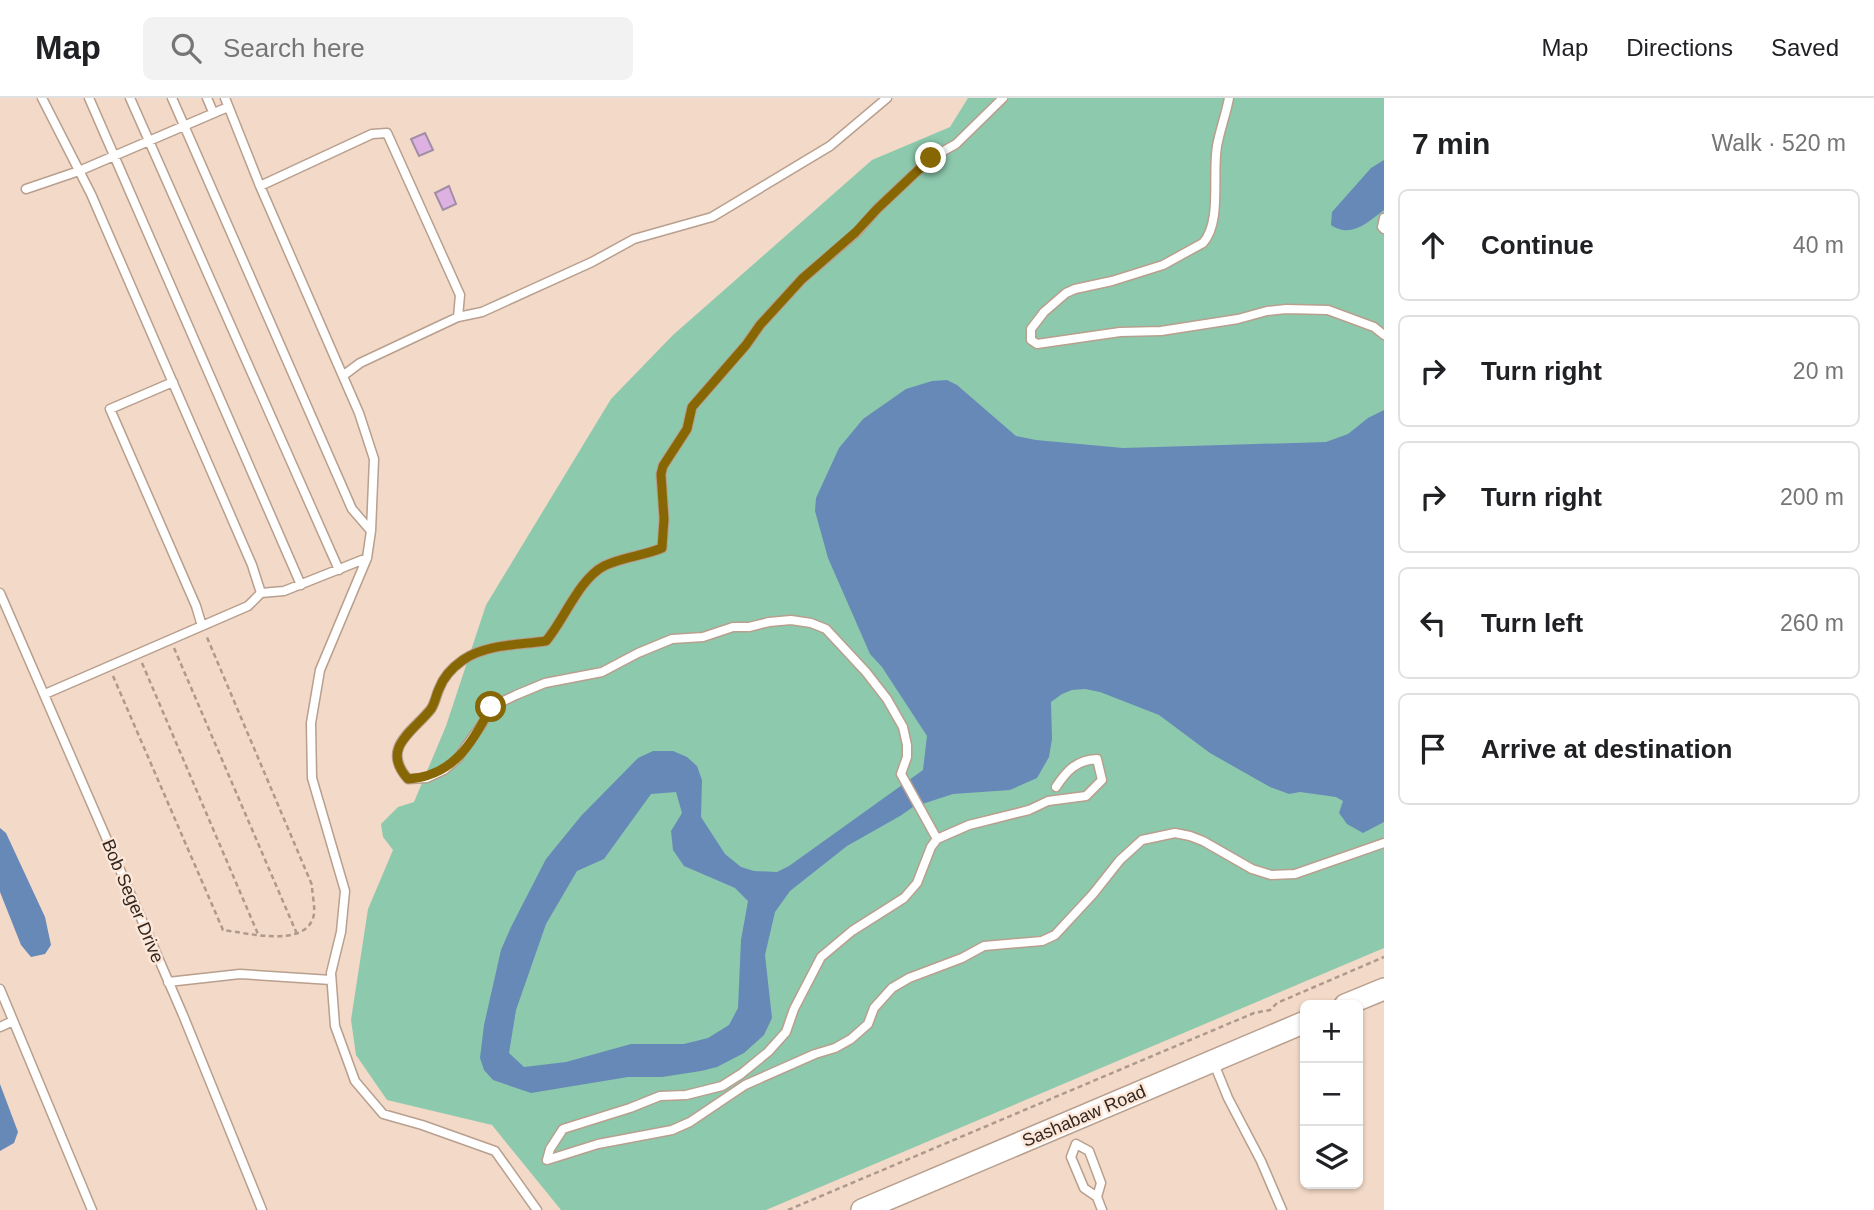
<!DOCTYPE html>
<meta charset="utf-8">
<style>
:root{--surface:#fff;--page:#f2f2f2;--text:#202124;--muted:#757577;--line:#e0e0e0}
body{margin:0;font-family:Arial,sans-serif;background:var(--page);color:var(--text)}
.controls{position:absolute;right:21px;bottom:21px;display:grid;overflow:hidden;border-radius:10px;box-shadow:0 2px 5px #0004}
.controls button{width:63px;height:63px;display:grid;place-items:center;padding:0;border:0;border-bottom:2px solid var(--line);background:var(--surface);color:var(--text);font:35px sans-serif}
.stop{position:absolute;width:21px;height:21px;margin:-16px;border:5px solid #876703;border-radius:50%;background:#fff}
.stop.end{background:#876703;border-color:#fff;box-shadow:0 2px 7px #0008}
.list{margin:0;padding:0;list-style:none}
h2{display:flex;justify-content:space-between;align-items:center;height:91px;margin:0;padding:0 28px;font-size:30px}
h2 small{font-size:23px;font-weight:400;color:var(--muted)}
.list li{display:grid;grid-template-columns:46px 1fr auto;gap:21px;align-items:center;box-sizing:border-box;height:112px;margin:0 14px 14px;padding:0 14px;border:2px solid var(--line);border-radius:10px}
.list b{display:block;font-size:26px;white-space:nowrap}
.list em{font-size:23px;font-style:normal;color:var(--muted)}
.icon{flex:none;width:38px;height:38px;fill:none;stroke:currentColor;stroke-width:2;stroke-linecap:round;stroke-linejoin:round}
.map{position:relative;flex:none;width:1384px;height:1112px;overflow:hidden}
header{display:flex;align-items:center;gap:42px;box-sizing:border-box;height:98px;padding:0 35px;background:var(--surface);border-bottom:2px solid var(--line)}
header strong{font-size:33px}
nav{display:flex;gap:38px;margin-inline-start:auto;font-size:24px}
.search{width:490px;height:63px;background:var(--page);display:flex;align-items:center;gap:18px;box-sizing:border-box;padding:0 24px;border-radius:10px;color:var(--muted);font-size:26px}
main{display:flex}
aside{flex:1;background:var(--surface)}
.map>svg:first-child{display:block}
</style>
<header>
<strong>Map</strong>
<div class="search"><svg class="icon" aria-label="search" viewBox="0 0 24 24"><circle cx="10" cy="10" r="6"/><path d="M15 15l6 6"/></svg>Search here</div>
<nav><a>Map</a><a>Directions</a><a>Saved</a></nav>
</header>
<main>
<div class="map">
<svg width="1384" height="1112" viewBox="0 0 1384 1112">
<rect width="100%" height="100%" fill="#f3d9c7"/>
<path fill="#8dc9ad" d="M968,0H1384V850L766,1112H561L492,1027L387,1002L356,957L351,922L368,811L393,752L383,739L381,726L398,709L414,704L446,628L486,507L611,301L673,237L872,62L950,29Z"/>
<path fill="#6789b8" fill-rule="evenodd" d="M1384,62V112C1368,124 1351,141 1331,127L1332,114L1371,70Z
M947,282L957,287L1016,338L1036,342L1123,350L1326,344L1348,336L1368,320L1384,312V724L1363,735L1347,726L1339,715L1343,703L1336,699L1300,694L1289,696L1270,689L1210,655L1159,617L1100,594L1085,591L1072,592L1062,596L1051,604L1052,641L1049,659L1037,680L1010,692L953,696L913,709L900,718L847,748L790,793L775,814L765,857L772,920L764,937L744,955L717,969L701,973L662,979H628L531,995L493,982L484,972L480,960L484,927L501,852L511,829L546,761L581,718L638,660L653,653H673L687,659L697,668L702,682L701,719L725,756L741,769L754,773L777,774L789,768L923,672L927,638L882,569L870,556L828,460L815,413L816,400L839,350L863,321L906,291L932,283ZM676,694L682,715L671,733L673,752L684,768L735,790L748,803L741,842L738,910L729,927L708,940L684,946H631L566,964L524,969L509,955L516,912L546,826L577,773L604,761L651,696Z
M0,730L6,735L45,819L51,847L45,856L31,859L21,847L0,794Z
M0,986L18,1034L14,1045L0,1053Z"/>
<path fill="#ddb1e1" stroke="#a28ea4" stroke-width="2" d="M425,35L433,52L419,58L411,41Z
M449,88L456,106L443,112L435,95Z"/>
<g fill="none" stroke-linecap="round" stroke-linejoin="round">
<defs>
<path id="lane" d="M42,0L91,96L252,467L261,495L248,508L45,596
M89,0L301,487
M130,0L339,472
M172,0L352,411L371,433
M207,0L213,14
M225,0L260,88L359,315L374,361L371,433L367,460L320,572L311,625L312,680L345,793L341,834L331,875L335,928L355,983L383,1016L422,1027L495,1053L537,1112
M1229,0C1226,16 1220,32 1217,48C1212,77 1222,124 1203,145L1163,167L1112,183L1075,191L1066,195L1044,214L1031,231V242L1037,246L1120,234L1161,233L1238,221L1267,213L1286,211L1328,212L1374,229L1384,237
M260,88L372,36L387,35L460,197L458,219L360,265L344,277
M26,91L79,73L228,9
M1384,120L1382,129L1384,131
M458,219L482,214L592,164L634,141L712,119L830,48L887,0
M173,284L110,311L196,508L202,528
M0,495L183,917L262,1112
M261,495L284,493L367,460
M1056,689C1067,672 1077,662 1097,661L1102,682L1086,698L1048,703L1029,712L969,727L937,741L931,749L917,785L904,800L852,833L821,859L794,911L786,934L768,954L741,976L722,988L686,997L660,998L630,1010L563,1031L550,1051L547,1062L598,1046L672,1032L690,1024L745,987L815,956L835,950L851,941L868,926L874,910L892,890L909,880L962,860L984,848L1042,843L1055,837L1093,796L1120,762L1142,742L1175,735L1190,738L1203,743L1252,771L1271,777L1295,776L1384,745
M937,741L901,676L907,659V647L903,629L887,601L866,574L826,531L811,525L791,522L769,524L749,529H733L703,539L672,541L638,555L602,574L545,585L516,597L491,609L482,626L458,660L444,672L427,680L408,681C380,649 413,634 431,611C435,605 436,598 439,591C443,580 453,569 463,562C486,546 519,547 546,543C564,522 579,481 604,468C622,459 643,458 662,450L664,421L661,376L663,368L687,331L692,309L746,247L760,227L802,181L857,134L877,111L931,60L956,46L1003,0
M168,884L240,876L331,882
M0,891L92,1112
M0,929L13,923
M1213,963L1228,1000L1261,1063L1282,1112
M1097,1099L1084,1090L1071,1059L1076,1046L1089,1053L1101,1085L1097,1099L1102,1112"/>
<path id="secondary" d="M1345,907L1384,891
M862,1112L1305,924"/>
</defs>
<use href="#lane" stroke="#b89f8e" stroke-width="11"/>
<use href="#secondary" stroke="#b89f8e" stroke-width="24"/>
<path stroke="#ae9a8c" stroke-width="2.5" stroke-dasharray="5 3.5" stroke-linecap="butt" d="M174,550L297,836
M142,565L258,836
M113,578L223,832C248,835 308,851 314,816C315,807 312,796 312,787L206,537
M788,1112L1254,915L1270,912L1277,905L1384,859"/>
<use href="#lane" stroke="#fff" stroke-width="8"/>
<use href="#secondary" stroke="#fff" stroke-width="21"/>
</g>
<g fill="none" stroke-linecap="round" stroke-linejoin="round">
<path stroke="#876703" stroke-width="9" d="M491,609C472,646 453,678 408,681C380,650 413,634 431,611C435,605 436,597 439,591C443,580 453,569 463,562C486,546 519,547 546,543C564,522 579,481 604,468C622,459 643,458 662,450L664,421L661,376L663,368L687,331L692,309L746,247L760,227L802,181L856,134L877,111L931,60"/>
</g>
<g text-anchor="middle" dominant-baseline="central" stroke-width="5" stroke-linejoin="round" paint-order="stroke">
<g font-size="18" fill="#322821" stroke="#fde7d9">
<text transform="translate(133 803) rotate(67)">Bob Seger Drive</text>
<text transform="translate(1084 1018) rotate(-23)">Sashabaw Road</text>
</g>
</g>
</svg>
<div class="controls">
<button>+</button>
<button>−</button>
<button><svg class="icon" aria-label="layers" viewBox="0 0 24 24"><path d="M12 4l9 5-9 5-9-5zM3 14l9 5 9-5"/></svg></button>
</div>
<div class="stop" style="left:491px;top:609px"></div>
<div class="stop end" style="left:931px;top:60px"></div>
</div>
<aside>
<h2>7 min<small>Walk · 520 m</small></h2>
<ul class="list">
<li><svg class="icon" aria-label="ahead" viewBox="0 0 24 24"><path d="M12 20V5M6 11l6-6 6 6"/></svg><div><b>Continue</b></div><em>40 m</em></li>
<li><svg class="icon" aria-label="right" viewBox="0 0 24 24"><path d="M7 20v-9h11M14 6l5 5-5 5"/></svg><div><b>Turn right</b></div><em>20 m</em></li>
<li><svg class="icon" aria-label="right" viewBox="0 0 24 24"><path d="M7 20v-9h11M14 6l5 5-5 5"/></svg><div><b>Turn right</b></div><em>200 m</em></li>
<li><svg class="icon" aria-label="left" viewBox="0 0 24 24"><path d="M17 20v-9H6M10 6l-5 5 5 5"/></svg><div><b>Turn left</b></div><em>260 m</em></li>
<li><svg class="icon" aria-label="arrive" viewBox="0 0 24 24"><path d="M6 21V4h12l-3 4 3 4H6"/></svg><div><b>Arrive at destination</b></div></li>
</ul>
</aside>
</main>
